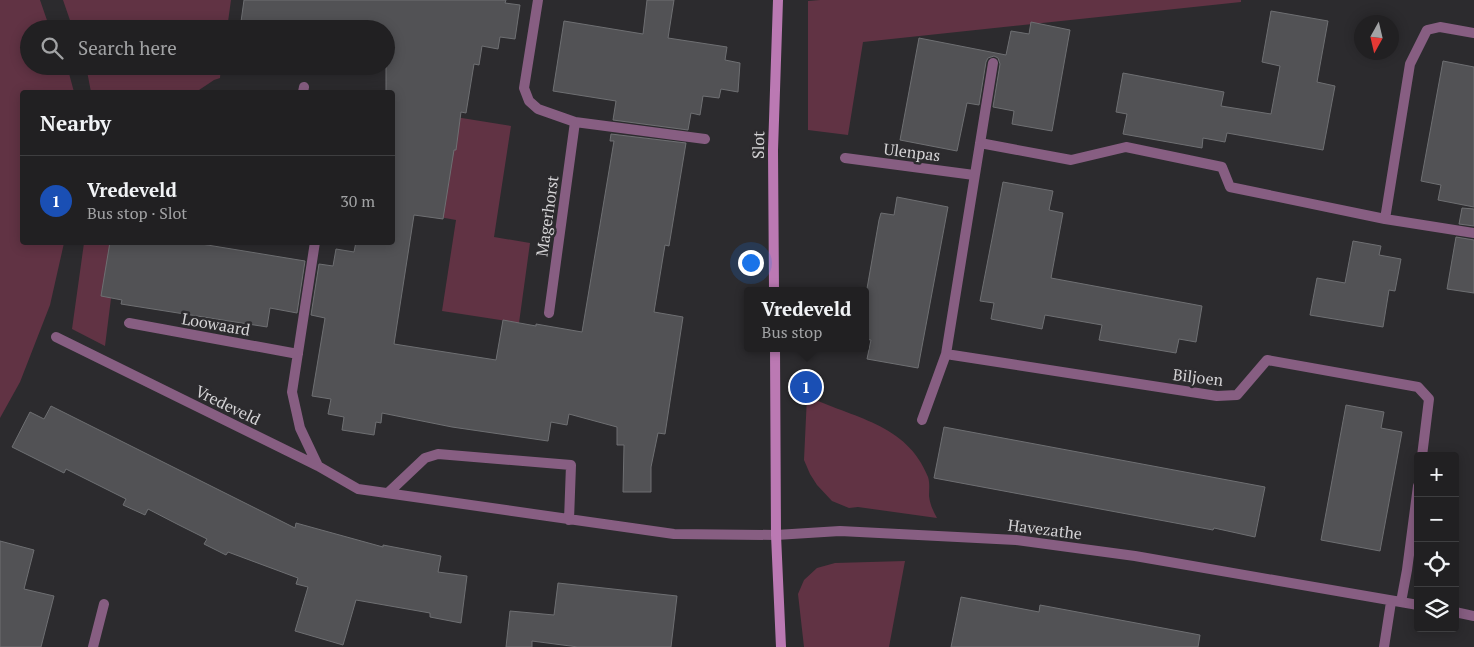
<!DOCTYPE html>
<meta charset="utf-8">
<style>
:root{--surface:#212022;--page:#2d2d2f;--text:#f1f3f6;--muted:#a2a3a5;--line:#3e3e40;--accent:#8bbbb9}
body{margin:0;font-family:"PT Serif",serif;background:var(--page);color:var(--text)}
.controls{position:absolute;right:15px;bottom:15px;display:grid;overflow:hidden;border-radius:5px;box-shadow:0 2px 12px #0003}
.controls button{width:45px;height:45px;display:grid;place-items:center;padding:0;border:0;border-bottom:1px solid var(--line);background:var(--surface);color:var(--text);font:25px sans-serif}
.compass{position:absolute;left:1354px;top:15px;width:45px;height:45px;border-radius:50%;background:var(--surface);box-shadow:0 2px 12px #0003;rotate:188deg}
.you{position:absolute;left:750px;top:262px;width:18px;height:18px;margin:-12px;border:4px solid #fff;border-radius:50%;background:#1a73e8;box-shadow:0 0 0 8px #1a73e833}
.badge{display:grid;place-items:center;width:32px;height:32px;border-radius:50%;background:var(--accent);color:#fff;font-size:16px;font-weight:700}
.pin{position:absolute;translate:-50% -50%;border:2px solid #fff;box-shadow:0 1px 5px #0006}
.popup{position:absolute;left:744px;top:287px;width:125px;height:65px;box-sizing:border-box;display:grid;place-content:center;border-radius:5px;background:var(--surface);filter:drop-shadow(0 1px 4px #0005);font-size:16px;white-space:nowrap;color:var(--muted)}
.popup b{font-size:19px;color:var(--text)}
.popup::after{content:'';position:absolute;left:50%;top:100%;margin-left:-10px;border:10px solid transparent;border-top-color:var(--surface)}
.list{margin:0;padding:0;list-style:none}
h2{display:flex;justify-content:space-between;align-items:center;height:65px;margin:0;padding:0 20px;font-size:21px}
h2 small{font-size:16px;font-weight:400;color:var(--muted)}
.list li{display:grid;grid-template-columns:32px 1fr auto;gap:15px;align-items:center;box-sizing:border-box;height:90px;padding:0 20px;border-top:1px solid var(--line)}
.list b{display:block;font-size:19px;white-space:nowrap}
.list p{margin:0;font-size:16px;white-space:nowrap;color:var(--muted)}
.list em{font-size:16px;font-style:normal;color:var(--muted)}
.icon{flex:none;width:28px;height:28px;fill:none;stroke:currentColor;stroke-width:2;stroke-linecap:round;stroke-linejoin:round}
.map{position:relative;flex:none;width:1474px;height:647px;overflow:hidden}
.search{position:absolute;background:var(--surface);box-shadow:0 2px 12px #0003;left:20px;top:20px;width:375px;height:55px;display:flex;align-items:center;gap:12px;box-sizing:border-box;padding:0 18px;border-radius:28px;color:var(--muted);font-size:19px}
.panel{position:absolute;background:var(--surface);box-shadow:0 2px 12px #0003;left:20px;top:90px;width:375px;height:155px;border-radius:5px}
.map>svg:first-child{display:block}
</style>
<div class="map">
<svg width="1474" height="647" viewBox="0 0 1474 647">
<rect width="100%" height="100%" fill="#2c2b2e"/>
<path fill="#613344" d="M0,0H40L50,29H29V66H67L74,92H22V242L64,243L50,305L20,382L0,418Z
M63,0H231L227,29H73Z
M820,0H1241V2L863,42L848,135L808,130V1Z
M86,66H221L220,78L214,80L196,92H91Z
M443,115L511,126L494,237L530,243L519,323L442,311L456,220L428,215Z
M84,243H118L105,346L72,329Z
M807,396C852,418 907,423 928,477C930,483 929,490 929,496C930,504 933,511 937,518L858,507L849,508L832,501L817,485L810,474L804,460Z
M905,561L889,647H804L798,594L804,580L817,568L835,563Z"/>
<path fill="#525255" stroke="#6e6f72" d="M244,0H506L505,3L520,5L515,39L500,37L498,49L482,46L479,65L474,64L466,113L461,112L456,150H454L443,219L414,215L394,344L496,360L503,320L536,326V324L582,332L614,141H610L611,134L686,143L669,246L665,245L654,312L683,317L665,434L658,433L651,467V492H623L624,445H617V427L569,414L567,425L551,422L548,441L452,427L382,413L381,423L376,422L374,435L342,430L344,417L328,414L331,399L312,396L325,318L311,315L319,264L333,266L336,249L354,252L356,242H392V92H386V29H240Z
M647,0H674L668,38L727,47L725,60L740,63L738,92L721,89L719,98L703,96L700,115L691,113L688,130L613,120L616,101L553,91L564,21L643,34Z
M1271,11L1328,21L1317,82L1335,86L1323,150L1227,133L1225,142L1203,138L1202,148L1123,134L1127,114L1116,112L1123,73L1224,92L1221,106L1271,114L1280,66L1262,62Z
M1031,22L1070,30L1052,131L1012,124L1014,111L993,107L1000,64L998,58L994,56L988,58L986,62L979,105L967,103L957,151L900,140L919,38L1006,55L1011,31L1029,34Z
M1443,61L1474,67V207L1438,200L1441,185L1421,181Z
M1003,182L1053,191L1049,210L1063,213L1051,278L1202,306L1196,342L1179,339L1176,353L1099,340L1102,325L1045,315L1042,329L991,319L994,303L980,301Z
M897,197L948,207L918,368L867,359L871,340L865,339V300L879,220L881,213L894,215Z
M1462,208L1474,209V226L1459,224Z
M1456,237L1474,240V293L1447,289Z
M1353,241L1381,246L1379,255L1401,259L1395,291L1389,290L1383,327L1310,315L1317,278L1345,283Z
M110,242H189L305,261L297,313L270,308L267,327L121,304L122,300L101,296Z
M1346,405L1384,412L1381,428L1402,432L1380,551L1321,540Z
M51,406L295,528L296,523L383,547V545L441,556L438,572L467,576L461,623L430,617V613L356,600L343,645L295,631L308,587L296,584L298,578L228,552L226,555L204,544L207,539L177,524L148,509L145,515L123,505L126,499L66,469L64,473L12,447L30,412L44,419Z
M944,427L1265,487L1255,537L1214,528L1213,530L934,478Z
M0,541L34,550L24,589L54,596L41,647H0Z
M558,583L677,596L671,647H578L532,641V647H506L510,611L554,615Z
M961,597L1039,612L1040,605L1200,635L1198,647H951Z"/>
<g fill="none" stroke-linecap="round" stroke-linejoin="round">
<path stroke="#875e82" stroke-width="10" d="M538,0L524,88L529,101L538,109L575,122L705,139
M303,92L304,87
M980,143L1071,160L1126,147L1222,167L1230,187L1385,219L1474,233
M845,158L974,175
M1385,219L1410,64L1427,30L1440,27L1474,33
M315,242L292,392L300,428L318,466
M549,313L575,122
M129,323L298,354
M56,337L318,466L358,489L674,534L776,535L840,531L1016,540L1135,556L1418,605
M946,354L1217,396L1237,395L1267,360L1418,387L1429,399L1422,456
M922,420L946,354L993,63
M388,493L425,458L438,454L571,465L569,520
M1401,602L1407,570L1418,486
M1455,612L1474,616
M93,647L104,604
M1384,647L1391,602"/>
<path stroke="#bb79b3" stroke-width="10" d="M774,291L773,150L778,0
M775,348L776,535L781,647"/>
</g>
<g text-anchor="middle" dominant-baseline="central" stroke-width="5" stroke-linejoin="round" paint-order="stroke">
<g font-size="16" fill="#d4d3d5" stroke="#2c2b2e">
<text transform="translate(758 145) rotate(-89)">Slot</text>
<text transform="translate(912 152) rotate(7)">Ulenpas</text>
<text transform="translate(547 216) rotate(-82)">Magerhorst</text>
<text transform="translate(216 324) rotate(10)">Loowaard</text>
<text transform="translate(1198 377) rotate(7)">Biljoen</text>
<text transform="translate(228 405) rotate(26)">Vredeveld</text>
<text transform="translate(1045 529) rotate(7)">Havezathe</text>
</g>
</g>
</svg>
<div class="controls">
<button>+</button>
<button>−</button>
<button><svg class="icon" aria-label="locate" viewBox="0 0 24 24"><circle cx="12" cy="12" r="6"/><path d="M12 2v4M12 18v4M2 12h4M18 12h4"/></svg></button>
<button><svg class="icon" aria-label="layers" viewBox="0 0 24 24"><path d="M12 4l9 5-9 5-9-5zM3 14l9 5 9-5"/></svg></button>
</div>
<svg class="compass" viewBox="-18 -18 36 36"><path d="M0-13l5 13h-10z" fill="#e53935"/><path d="M0 13l5-13h-10z" fill="#a2a3a5"/></svg>
<div class="you"></div>
<div class="pin badge" style="left:806px;top:387px;background:#1a4fb4">1</div>
<div class="popup"><b>Vredeveld</b>Bus stop</div>
<div class="search"><svg class="icon" aria-label="search" viewBox="0 0 24 24"><circle cx="10" cy="10" r="6"/><path d="M15 15l6 6"/></svg>Search here</div>
<section class="panel">
<h2>Nearby<small></small></h2>
<ul class="list">
<li><span class="badge" style="background:#1a4fb4">1</span><div><b>Vredeveld</b><p>Bus stop · Slot</p></div><em>30 m</em></li>
</ul>
</section>
</div>
